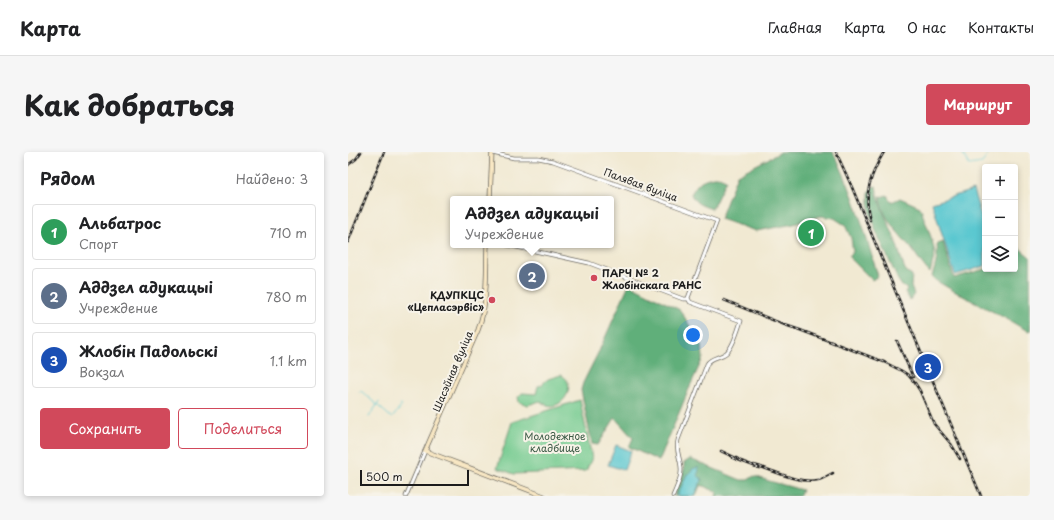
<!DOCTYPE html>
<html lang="ru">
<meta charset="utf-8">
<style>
:root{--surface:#fff;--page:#f6f6f6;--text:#202124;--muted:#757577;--line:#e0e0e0;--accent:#d1495b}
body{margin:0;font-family:"Playpen Sans",sans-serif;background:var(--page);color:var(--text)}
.controls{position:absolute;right:12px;top:12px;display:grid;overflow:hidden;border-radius:4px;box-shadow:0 2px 6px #0003}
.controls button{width:36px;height:36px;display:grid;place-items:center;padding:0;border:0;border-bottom:1px solid var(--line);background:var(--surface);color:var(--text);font:20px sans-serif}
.scale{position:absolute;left:12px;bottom:10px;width:109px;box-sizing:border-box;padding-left:4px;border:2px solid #1c1c1c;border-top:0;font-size:11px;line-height:14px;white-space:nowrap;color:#1c1c1c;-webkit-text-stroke:3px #f7f3e8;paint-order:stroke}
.you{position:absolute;left:345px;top:183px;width:14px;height:14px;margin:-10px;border:3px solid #fff;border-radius:50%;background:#1a73e8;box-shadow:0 0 0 6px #1a73e833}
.badge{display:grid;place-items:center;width:26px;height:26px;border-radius:50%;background:var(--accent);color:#fff;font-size:13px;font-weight:700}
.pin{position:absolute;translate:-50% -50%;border:2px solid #fff;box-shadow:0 1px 4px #0006}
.popup{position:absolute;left:102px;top:44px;width:164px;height:52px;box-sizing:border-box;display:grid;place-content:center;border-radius:4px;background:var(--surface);filter:drop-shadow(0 1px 3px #0005);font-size:13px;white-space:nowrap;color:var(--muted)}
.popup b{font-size:15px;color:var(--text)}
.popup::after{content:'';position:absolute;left:50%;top:100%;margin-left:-8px;border:8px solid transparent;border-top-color:var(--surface)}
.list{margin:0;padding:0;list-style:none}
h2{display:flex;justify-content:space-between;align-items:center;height:52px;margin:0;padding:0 16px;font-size:17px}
h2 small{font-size:13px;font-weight:400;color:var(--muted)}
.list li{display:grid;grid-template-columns:26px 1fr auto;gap:12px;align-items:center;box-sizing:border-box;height:56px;margin:0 8px 8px;padding:0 8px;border:1px solid var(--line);border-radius:4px}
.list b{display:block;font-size:15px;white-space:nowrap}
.list p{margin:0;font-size:13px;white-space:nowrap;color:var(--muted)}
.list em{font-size:13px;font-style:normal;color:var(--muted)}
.actions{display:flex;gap:8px;padding:12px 16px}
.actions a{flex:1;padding:9px 0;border:1px solid var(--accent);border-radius:4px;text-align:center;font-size:14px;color:var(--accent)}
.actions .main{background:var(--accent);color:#fff}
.icon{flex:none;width:22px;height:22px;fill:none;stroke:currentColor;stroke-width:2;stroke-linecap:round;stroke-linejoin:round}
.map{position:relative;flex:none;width:682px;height:344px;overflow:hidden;border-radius:4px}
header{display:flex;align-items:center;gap:24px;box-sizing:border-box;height:56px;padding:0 20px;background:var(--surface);border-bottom:1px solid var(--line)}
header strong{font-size:19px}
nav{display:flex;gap:22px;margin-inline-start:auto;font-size:14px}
.intro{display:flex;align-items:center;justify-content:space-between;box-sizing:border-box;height:96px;padding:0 24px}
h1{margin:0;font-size:28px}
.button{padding:10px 18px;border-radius:4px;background:var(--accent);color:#fff;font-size:14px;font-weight:700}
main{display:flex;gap:24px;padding:0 24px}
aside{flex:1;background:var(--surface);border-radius:4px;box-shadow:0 2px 6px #0003}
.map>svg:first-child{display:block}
</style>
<header>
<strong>Карта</strong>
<nav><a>Главная</a><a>Карта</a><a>О нас</a><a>Контакты</a></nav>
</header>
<div class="intro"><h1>Как добраться</h1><a class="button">Маршрут</a></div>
<main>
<aside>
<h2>Рядом<small>Найдено: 3</small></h2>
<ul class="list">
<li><span class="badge" style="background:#2e9e5b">1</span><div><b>Альбатрос</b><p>Спорт</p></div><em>710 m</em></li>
<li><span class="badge" style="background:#5c6f8a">2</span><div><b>Аддзел адукацыі</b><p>Учреждение</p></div><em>780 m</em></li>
<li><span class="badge" style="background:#1a4fb4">3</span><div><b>Жлобін Падольскі</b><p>Вокзал</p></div><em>1.1 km</em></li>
</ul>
<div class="actions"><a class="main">Сохранить</a><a>Поделиться</a></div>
</aside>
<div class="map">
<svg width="682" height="344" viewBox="0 0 682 344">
<rect width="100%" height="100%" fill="#f7f3e8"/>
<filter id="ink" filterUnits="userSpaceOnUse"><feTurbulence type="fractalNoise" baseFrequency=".025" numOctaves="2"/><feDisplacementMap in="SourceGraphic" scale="8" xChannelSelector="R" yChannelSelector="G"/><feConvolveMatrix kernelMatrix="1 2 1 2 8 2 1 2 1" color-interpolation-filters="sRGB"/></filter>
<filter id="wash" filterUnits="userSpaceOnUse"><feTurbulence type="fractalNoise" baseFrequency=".012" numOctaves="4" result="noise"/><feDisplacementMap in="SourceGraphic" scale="16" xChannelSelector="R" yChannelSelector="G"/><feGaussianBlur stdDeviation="0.9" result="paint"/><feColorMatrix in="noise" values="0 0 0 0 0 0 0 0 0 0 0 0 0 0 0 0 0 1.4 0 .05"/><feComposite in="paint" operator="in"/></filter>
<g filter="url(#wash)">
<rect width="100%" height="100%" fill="#f1e9d2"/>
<path fill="#75cb90" stroke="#487456" d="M213,223C232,232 212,266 192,249L180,253L171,250L170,245L174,241L188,242L190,234L193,233L200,227Z
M232,248L244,306L238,319L166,322L149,316L164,270Z"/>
<path fill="#60af7a" stroke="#3e664b" d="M433,0H485C506,39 517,82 530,124L524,128L501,105L505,100L503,86L497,73L486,66L473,64L446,72L408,79L372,67L389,23Z
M365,25H371L378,28L364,57C355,54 347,52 343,42C350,31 351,28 365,25Z
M528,34C530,51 538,66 545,82C550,94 553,108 558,120L561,121L564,123L563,135L566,142L562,148L557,140L559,137L554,134L550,128L527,77L522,62L521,50V40L524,35Z
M539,43L543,50L548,48L552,46L572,55L584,88L587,101L582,121C575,114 569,104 563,96C550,80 534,66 532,45Z
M595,90L606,126L637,117H667V99L671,96L682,105V179C674,177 665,170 657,166C634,154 610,142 587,128L584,124C588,113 590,103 589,92Z
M281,132L332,158L354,193L355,206L343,232L311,309L281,295L285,286L267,266L250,293L244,292L233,238L235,231L252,197Z
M342,307L393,328H400L406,324L421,329L454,338L451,344H368L369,340L353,333L351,336L348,344H326L336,318V311Z"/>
<path fill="#5ac7d0" stroke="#3b7276" d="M625,38L637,76V114L607,123L584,51Z
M268,293L283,299L276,318L260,313Z
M350,315L351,319L349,323L353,326L354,329L351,333L346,344H329L339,322L342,321L344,317Z"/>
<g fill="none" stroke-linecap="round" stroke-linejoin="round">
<path stroke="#5ac7d0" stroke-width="1" d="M614,0L621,13L634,11L642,0
M11,240L13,239L44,266L53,255V252
M21,265L31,250"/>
</g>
</g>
<g filter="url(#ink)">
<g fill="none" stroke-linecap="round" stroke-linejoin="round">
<defs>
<path id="tertiary" d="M144,1L166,6H190L205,9L369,69L340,146
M159,93L241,111L335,147H339L340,146
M58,344L77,299
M325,344C328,336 334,326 333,317C333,307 327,299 330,288L359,212C363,205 372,206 378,201C385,196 390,178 393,169L342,150L340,146"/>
<path id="secondary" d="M142,47L144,0
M139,93C138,121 140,152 130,178L77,299L196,344"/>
</defs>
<use href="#tertiary" stroke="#67645c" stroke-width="4.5"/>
<use href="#secondary" stroke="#67645c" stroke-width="5"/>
<use href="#tertiary" stroke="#fff" stroke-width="3"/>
<use href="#secondary" stroke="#f8e7c3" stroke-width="3.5"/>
<defs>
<path id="rail" d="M488,0L503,33L633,344
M0,13L8,7L13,0
M522,68C515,43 523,21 536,0
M0,90L36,0
M376,148L437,173L452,178L536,210L554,219L560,223L567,231L572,239L586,272L603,292L612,307
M549,189L565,225
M373,299L390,307
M385,306L411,316
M406,313C426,318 449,332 470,328C476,327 480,323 485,321"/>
</defs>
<use href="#rail" stroke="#1c1c1c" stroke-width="2.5"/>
<use href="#rail" stroke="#f7f3e8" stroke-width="1" stroke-dasharray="3" stroke-linecap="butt"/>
</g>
</g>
<g fill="#d1495b" stroke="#f7f3e8" stroke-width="1.5">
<circle cx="246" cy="126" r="4"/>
<circle cx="144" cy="148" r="4"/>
</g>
<g text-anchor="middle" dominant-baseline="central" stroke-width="4" stroke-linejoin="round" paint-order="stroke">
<g font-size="10" fill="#1c1c1c" stroke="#f7f3e8">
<text transform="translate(293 32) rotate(20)">Палявая вуліца</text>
<text transform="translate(104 219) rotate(-67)">Шасэйная вуліца</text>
</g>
<g font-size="10" font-weight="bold" fill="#1c1c1c" stroke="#f7f3e8" text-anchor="start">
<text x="254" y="120">ПАРЧ № 2<tspan x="254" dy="12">Жлобінскага РАНС</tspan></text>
<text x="136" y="142" text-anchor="end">КДУПКЦС<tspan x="136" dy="12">«Цепласэрвіс»</tspan></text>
</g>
<g font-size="10" fill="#3b5945" stroke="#f7f3e8">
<text x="207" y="283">Молодежное<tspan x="207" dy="12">кладбище</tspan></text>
</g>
</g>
</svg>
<div class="controls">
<button>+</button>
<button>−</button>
<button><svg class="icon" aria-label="layers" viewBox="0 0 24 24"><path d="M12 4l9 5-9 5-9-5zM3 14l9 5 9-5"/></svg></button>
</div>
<div class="scale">500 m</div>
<div class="you"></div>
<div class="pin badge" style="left:463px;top:81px;background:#2e9e5b">1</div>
<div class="pin badge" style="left:184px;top:124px;background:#5c6f8a">2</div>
<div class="popup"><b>Аддзел адукацыі</b>Учреждение</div>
<div class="pin badge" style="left:580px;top:215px;background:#1a4fb4">3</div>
</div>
</main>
